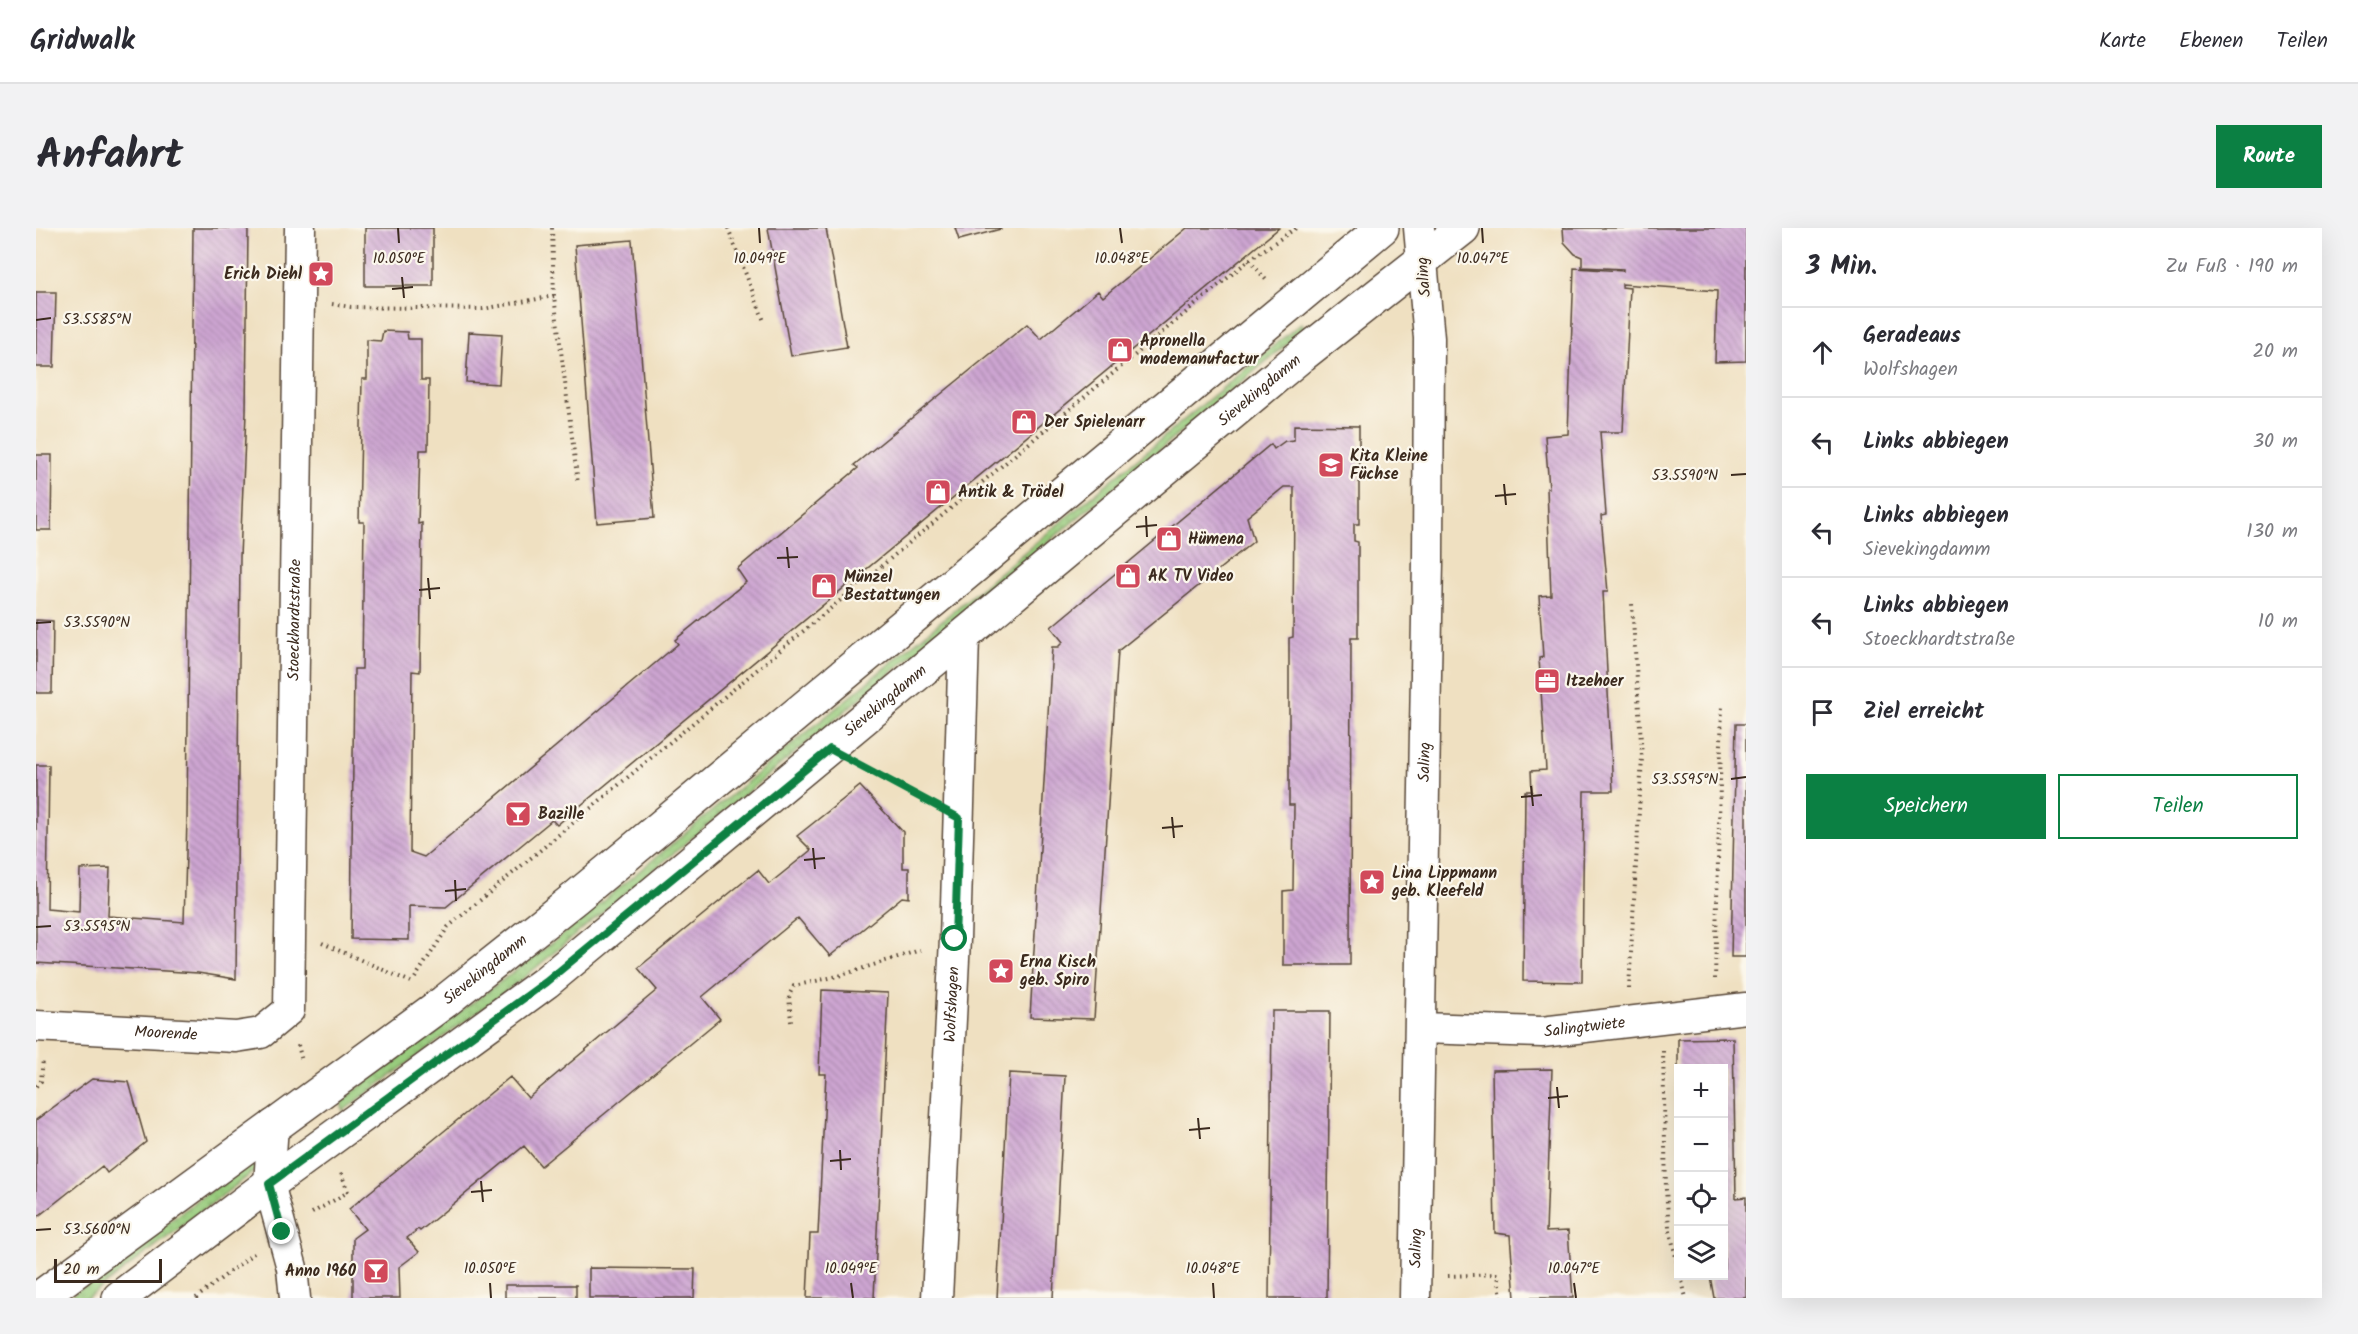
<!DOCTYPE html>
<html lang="de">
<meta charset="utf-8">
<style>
:root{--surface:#fff;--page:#f2f2f3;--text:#2b2b33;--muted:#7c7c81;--line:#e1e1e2;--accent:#0b8043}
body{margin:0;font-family:Kalam,sans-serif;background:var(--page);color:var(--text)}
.controls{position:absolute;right:18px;bottom:18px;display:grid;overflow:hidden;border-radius:0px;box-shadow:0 6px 24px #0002}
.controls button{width:54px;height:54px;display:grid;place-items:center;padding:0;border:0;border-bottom:2px solid var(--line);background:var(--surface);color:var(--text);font:30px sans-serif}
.scale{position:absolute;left:18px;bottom:15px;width:108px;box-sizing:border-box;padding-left:6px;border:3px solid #3b2a1e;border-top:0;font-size:16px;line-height:21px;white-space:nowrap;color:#3b2a1e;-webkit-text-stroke:4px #fbf7ec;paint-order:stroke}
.stop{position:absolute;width:18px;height:18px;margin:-14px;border:4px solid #0b8043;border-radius:50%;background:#fff}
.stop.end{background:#0b8043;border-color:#fff;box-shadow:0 2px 6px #0008}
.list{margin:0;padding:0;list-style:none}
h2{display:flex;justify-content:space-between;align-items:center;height:78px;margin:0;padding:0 24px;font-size:26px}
h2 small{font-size:20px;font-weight:400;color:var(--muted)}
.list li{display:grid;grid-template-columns:39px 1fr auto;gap:18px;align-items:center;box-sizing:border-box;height:90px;padding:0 24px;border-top:2px solid var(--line)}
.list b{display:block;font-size:22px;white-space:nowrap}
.list p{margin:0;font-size:20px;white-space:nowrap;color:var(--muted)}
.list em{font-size:20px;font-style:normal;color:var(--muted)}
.actions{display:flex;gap:12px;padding:18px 24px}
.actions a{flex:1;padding:14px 0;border:2px solid var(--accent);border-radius:0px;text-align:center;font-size:21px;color:var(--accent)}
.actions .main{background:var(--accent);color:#fff}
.icon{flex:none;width:33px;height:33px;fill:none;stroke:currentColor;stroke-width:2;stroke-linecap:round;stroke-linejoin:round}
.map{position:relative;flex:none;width:1710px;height:1070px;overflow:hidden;border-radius:0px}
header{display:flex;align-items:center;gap:36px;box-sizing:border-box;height:84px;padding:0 30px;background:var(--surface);border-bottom:2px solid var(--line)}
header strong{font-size:28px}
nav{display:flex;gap:33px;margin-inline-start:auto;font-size:21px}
.intro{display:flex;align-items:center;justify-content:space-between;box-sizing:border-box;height:144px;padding:0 36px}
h1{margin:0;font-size:42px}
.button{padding:15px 27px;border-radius:0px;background:var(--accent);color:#fff;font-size:21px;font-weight:700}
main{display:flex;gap:36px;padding:0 36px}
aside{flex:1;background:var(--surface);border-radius:0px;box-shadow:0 6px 24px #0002}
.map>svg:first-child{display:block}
</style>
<header>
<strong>Gridwalk</strong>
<nav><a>Karte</a><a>Ebenen</a><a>Teilen</a></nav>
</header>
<div class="intro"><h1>Anfahrt</h1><a class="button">Route</a></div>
<main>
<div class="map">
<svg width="1710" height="1070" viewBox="0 0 1710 1070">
<defs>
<pattern id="grass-dots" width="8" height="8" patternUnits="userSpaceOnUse" patternTransform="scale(1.5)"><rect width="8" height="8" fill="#98cc7d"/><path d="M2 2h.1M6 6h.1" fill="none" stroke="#84af6c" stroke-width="1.8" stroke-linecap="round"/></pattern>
<pattern id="building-back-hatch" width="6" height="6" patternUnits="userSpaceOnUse" patternTransform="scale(1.5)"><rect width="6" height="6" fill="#cda5d2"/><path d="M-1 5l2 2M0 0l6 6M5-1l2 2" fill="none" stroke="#a887aa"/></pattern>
</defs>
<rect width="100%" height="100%" fill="#fbf7ec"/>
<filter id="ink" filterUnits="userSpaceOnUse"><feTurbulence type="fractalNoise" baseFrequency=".0167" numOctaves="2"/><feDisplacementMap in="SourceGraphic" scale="12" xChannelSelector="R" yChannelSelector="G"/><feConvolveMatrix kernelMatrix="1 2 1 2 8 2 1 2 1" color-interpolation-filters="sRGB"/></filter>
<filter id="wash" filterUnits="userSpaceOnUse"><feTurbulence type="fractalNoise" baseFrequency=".008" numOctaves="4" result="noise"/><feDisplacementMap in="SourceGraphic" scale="24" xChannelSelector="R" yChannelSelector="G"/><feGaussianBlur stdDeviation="1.35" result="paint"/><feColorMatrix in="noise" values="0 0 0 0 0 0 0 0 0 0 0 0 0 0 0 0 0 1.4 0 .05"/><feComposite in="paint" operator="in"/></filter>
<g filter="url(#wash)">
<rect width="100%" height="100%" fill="#efe0c1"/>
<path fill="url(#grass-dots)" stroke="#6a7b4e" stroke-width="1.5" d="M1265,95L1269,101L485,752L307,883L305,873L520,712Z
M219,929L228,936L51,1070H32Z"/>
<g id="blocks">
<path fill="url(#building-back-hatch)" d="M157,0H212L210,185L204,329L200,751L162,745L0,735V537H13L11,681L43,684L44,641L74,640L72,688L148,694L151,591Z
M329,0H397V58H329Z
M732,0H790L811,119L755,128Z
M919,0H965V1L923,12Z
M1151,0H1243L521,597L516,592L410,679L373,678V712L315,711L318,441H326L328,294H323L326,151H331V112L345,113L347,103L371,104L372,111H385V152H393L392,222H384L382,296L386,295L384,444L376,443L374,624L388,629L642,416L639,412L710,354L701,341L822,240L818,237L991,96L1005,111L1062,63L1067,69Z
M1527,0H1710V133L1679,134L1681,63L1586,56V59L1594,60L1587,204H1564L1570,287L1565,288L1572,364H1567L1577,563H1548L1546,754L1487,753L1489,563H1496L1495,543L1510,542L1503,430L1507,429L1503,368L1515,367L1511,260H1513L1509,208L1532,206L1538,40L1587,43V41L1546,39V29L1539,26L1528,14Z
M596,12L618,290L561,295L539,17Z
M0,64H20L18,139H0Z
M433,104L466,106L463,156L430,154Z
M1258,197L1323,198V296H1318V313L1322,314V410H1315L1314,737H1247V663L1257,662L1258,577H1253V410L1257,409L1258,259H1248L1211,289L1218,313L1082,423L1058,791L994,789L1016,419H1022L1027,414L1015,399L1235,216L1238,221L1249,213L1258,212Z
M0,227H16L15,302H0Z
M0,392L17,393L16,465H0Z
M1700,496H1710V729H1695Z
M824,558L867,604V640H873V670L866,669L794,728L762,690L666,769L684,791L505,938L488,918L384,1003L382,1001L371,1010L383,1024L363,1039L364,1070H317V1010L329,1001L313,981L474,849L492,870L621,762L602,740L722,642L733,656L769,627L775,622L761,608Z
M786,762L852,765L838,1070H771L774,1006H782L790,846H783Z
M1236,783H1294L1291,1070H1233Z
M1697,810L1700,970L1710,969V1070H1678L1674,1048H1688V840H1642V811Z
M1516,841L1510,1004L1532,1003L1537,1070H1479L1474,1007L1459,1005L1456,842Z
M973,845L1029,848L1017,1070H961Z
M56,851L93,854L110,914L71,945L66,938L0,990V892Z
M553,1040L659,1041L658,1070H553Z
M469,1057H540V1070H469Z"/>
</g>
</g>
<g filter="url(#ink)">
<use href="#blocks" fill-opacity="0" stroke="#564536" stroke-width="1.5"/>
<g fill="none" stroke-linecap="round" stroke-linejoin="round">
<defs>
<g id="street">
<path id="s1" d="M0,798L200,809L225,805L253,782L264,0"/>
<path id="s2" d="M1385,800L1506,804L1710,780"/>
<path d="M237,897L233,956L256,1040L259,1070"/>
<path id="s3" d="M901,1070L919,711L928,409"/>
<path id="s4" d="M1379,1070L1392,333L1393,110L1383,0"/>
</g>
<g id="secondary">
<path id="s5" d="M3,1070L408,774L539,670L1346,0"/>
<path id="s6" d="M83,1070L233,956L510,754L1266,127L1427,0"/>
</g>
</defs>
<use href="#street" stroke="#564536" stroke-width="33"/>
<use href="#secondary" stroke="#564536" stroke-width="36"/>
<path stroke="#564536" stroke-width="4" stroke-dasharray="1.5 4.5" stroke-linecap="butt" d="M516,0L518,68L542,256
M692,0L728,93
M1213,32L1231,53
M296,76L315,79L447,81L518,68
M826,538L891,573
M286,715L375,754
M379,750L412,699L1213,32L1260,0
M1679,751L1686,476
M1593,761L1606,529L1596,376
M755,794L753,767L758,758L806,747L884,722
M262,817L266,833
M1627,823L1630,962L1633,999L1642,1038
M0,858L5,853L7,831
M276,985L312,964L305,945
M1412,1048L1462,1046L1465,1070
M1645,1048L1650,1070
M160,1070L218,1025"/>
<use href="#street" stroke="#fff" stroke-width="30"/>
<use href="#secondary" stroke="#fff" stroke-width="33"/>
</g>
</g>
<g fill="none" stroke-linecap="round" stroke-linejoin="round" filter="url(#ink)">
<path stroke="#0b8043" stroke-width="8" d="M246,1004L233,956L510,754L794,521L923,590L919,711"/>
</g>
<path fill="none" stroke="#3b2a1e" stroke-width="2" d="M362,0L363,15M723,0L724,15M1084,0L1086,15M1446,0L1447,15M366,49L368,70M356,61L377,59M0,92L15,90M1695,247L1710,246M1468,256L1470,277M1459,268L1480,266M1110,288L1111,309M1100,299L1121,297M751,319L753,340M741,330L762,329M392,350L394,371M383,362L404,360M0,395L15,394M1695,551L1710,549M1495,558L1497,578M1485,569L1506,567M1136,589L1138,610M1126,600L1147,598M777,620L779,641M768,632L789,630M419,652L420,673M409,663L430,661M0,699L15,698M1521,859L1523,880M1512,870L1532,868M1162,890L1164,911M1153,902L1174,900M804,922L805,942M794,933L815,931M445,953L447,974M435,964L456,962M0,1002L15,1001M454,1055L455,1070M815,1055L817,1070M1177,1055L1178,1070M1538,1055L1540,1070"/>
<defs>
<symbol id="sight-square" viewBox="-11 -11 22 22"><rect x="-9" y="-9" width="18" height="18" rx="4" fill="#d1495b" stroke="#fbf7ec"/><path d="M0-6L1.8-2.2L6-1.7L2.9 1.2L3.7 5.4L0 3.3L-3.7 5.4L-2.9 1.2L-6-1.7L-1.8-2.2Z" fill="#fff"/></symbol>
<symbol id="shop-square" viewBox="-11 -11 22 22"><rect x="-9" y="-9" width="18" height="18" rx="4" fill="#d1495b" stroke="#fbf7ec"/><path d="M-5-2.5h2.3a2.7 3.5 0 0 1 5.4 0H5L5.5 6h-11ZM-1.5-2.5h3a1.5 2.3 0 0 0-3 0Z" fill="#fff"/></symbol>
<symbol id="school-square" viewBox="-11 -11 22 22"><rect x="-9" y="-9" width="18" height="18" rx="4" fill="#d1495b" stroke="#fbf7ec"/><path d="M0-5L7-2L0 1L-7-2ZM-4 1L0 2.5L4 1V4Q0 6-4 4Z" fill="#fff"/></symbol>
<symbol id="office-square" viewBox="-11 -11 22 22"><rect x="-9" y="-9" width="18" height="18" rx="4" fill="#d1495b" stroke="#fbf7ec"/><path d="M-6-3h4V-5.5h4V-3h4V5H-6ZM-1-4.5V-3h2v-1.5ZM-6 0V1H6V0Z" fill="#fff"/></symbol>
<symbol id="bar-square" viewBox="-11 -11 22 22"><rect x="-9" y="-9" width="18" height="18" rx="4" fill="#d1495b" stroke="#fbf7ec"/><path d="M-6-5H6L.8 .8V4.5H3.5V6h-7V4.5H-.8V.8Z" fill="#fff"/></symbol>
</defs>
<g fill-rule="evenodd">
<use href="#sight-square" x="270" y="31" width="30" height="30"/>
<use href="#shop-square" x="1069" y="107" width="30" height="30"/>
<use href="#shop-square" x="973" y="179" width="30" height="30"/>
<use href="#school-square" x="1280" y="222" width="30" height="30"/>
<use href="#shop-square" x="887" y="249" width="30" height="30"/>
<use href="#shop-square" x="1118" y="296" width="30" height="30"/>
<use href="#shop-square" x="1077" y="333" width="30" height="30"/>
<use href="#shop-square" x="773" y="343" width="30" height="30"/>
<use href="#office-square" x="1496" y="438" width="30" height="30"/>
<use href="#bar-square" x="467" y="571" width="30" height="30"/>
<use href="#sight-square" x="1321" y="639" width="30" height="30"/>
<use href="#sight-square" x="950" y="728" width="30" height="30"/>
<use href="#bar-square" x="325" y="1028" width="30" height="30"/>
</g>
<g text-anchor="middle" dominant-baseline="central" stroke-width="4.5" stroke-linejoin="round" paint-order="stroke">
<g font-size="16" font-weight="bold" fill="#3b2a1e" stroke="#fbf7ec" text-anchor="start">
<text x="266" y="46" text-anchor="end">Erich Diehl</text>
<text x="1104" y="113">Apronella<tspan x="1104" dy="18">modemanufactur</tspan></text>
<text x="1008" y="194">Der Spielenarr</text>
<text x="1314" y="228">Kita Kleine<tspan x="1314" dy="18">Füchse</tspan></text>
<text x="922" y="264">Antik &amp; Trödel</text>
<text x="1152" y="311">Hümena</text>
<text x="1112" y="348">AK TV Video</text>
<text x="808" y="349">Münzel<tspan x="808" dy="18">Bestattungen</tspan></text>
<text x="1530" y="453">Itzehoer</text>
<text x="502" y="586">Bazille</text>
<text x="1356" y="645">Lina Lippmann<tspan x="1356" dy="18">geb. Kleefeld</tspan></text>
<text x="984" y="734">Erna Kisch<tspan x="984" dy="18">geb. Spiro</tspan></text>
<text x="320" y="1043" text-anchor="end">Anno 1960</text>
</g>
<g font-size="16" fill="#3b2a1e" stroke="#fbf7ec">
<text transform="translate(1388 49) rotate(-95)">Saling</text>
<text stroke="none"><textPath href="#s6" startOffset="1458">Sievekingdamm</textPath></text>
<text stroke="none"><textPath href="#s1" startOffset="652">Stoeckhardtstraße</textPath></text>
<text stroke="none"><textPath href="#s6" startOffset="972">Sievekingdamm</textPath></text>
<text stroke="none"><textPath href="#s4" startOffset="536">Saling</textPath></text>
<text stroke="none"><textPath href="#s5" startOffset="554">Sievekingdamm</textPath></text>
<text stroke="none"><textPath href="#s3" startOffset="294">Wolfshagen</textPath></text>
<text stroke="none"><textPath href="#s2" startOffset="164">Salingtwiete</textPath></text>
<text stroke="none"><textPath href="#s1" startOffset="130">Moorende</textPath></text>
<text stroke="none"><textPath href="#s4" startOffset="50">Saling</textPath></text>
</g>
</g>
<g font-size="15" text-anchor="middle" fill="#3b2a1e" stroke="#fbf7ec" stroke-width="4.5" stroke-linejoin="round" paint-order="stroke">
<text x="363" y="35">10.050°E</text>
<text x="724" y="35">10.049°E</text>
<text x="1086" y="35">10.048°E</text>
<text x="1447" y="35">10.047°E</text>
<text x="61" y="96">53.5585°N</text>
<text x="1649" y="252">53.5590°N</text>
<text x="61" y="399">53.5590°N</text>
<text x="1649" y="556">53.5595°N</text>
<text x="61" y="703">53.5595°N</text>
<text x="61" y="1006">53.5600°N</text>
<text x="454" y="1045">10.050°E</text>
<text x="815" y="1045">10.049°E</text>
<text x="1177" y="1045">10.048°E</text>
<text x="1538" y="1045">10.047°E</text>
</g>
</svg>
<div class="controls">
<button>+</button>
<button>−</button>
<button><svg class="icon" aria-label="locate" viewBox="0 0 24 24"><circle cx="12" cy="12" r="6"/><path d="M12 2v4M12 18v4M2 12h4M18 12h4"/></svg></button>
<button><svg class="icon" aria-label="layers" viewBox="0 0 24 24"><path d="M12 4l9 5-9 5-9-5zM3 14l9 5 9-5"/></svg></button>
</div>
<div class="scale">20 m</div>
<div class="stop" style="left:919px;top:711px"></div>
<div class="stop end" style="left:246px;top:1004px"></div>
</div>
<aside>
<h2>3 Min.<small>Zu Fuß · 190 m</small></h2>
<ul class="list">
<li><svg class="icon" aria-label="ahead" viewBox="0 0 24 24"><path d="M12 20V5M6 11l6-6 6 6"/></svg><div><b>Geradeaus</b><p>Wolfshagen</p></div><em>20 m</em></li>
<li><svg class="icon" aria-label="left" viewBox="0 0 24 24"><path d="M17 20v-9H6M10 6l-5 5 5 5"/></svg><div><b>Links abbiegen</b></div><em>30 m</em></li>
<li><svg class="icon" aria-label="left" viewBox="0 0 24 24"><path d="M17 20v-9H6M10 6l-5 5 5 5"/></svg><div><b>Links abbiegen</b><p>Sievekingdamm</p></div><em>130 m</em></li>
<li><svg class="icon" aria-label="left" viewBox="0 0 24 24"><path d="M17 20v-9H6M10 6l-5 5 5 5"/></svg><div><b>Links abbiegen</b><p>Stoeckhardtstraße</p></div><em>10 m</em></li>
<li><svg class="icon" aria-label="arrive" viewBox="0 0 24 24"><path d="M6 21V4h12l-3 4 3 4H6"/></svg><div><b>Ziel erreicht</b></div></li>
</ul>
<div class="actions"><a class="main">Speichern</a><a>Teilen</a></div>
</aside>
</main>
